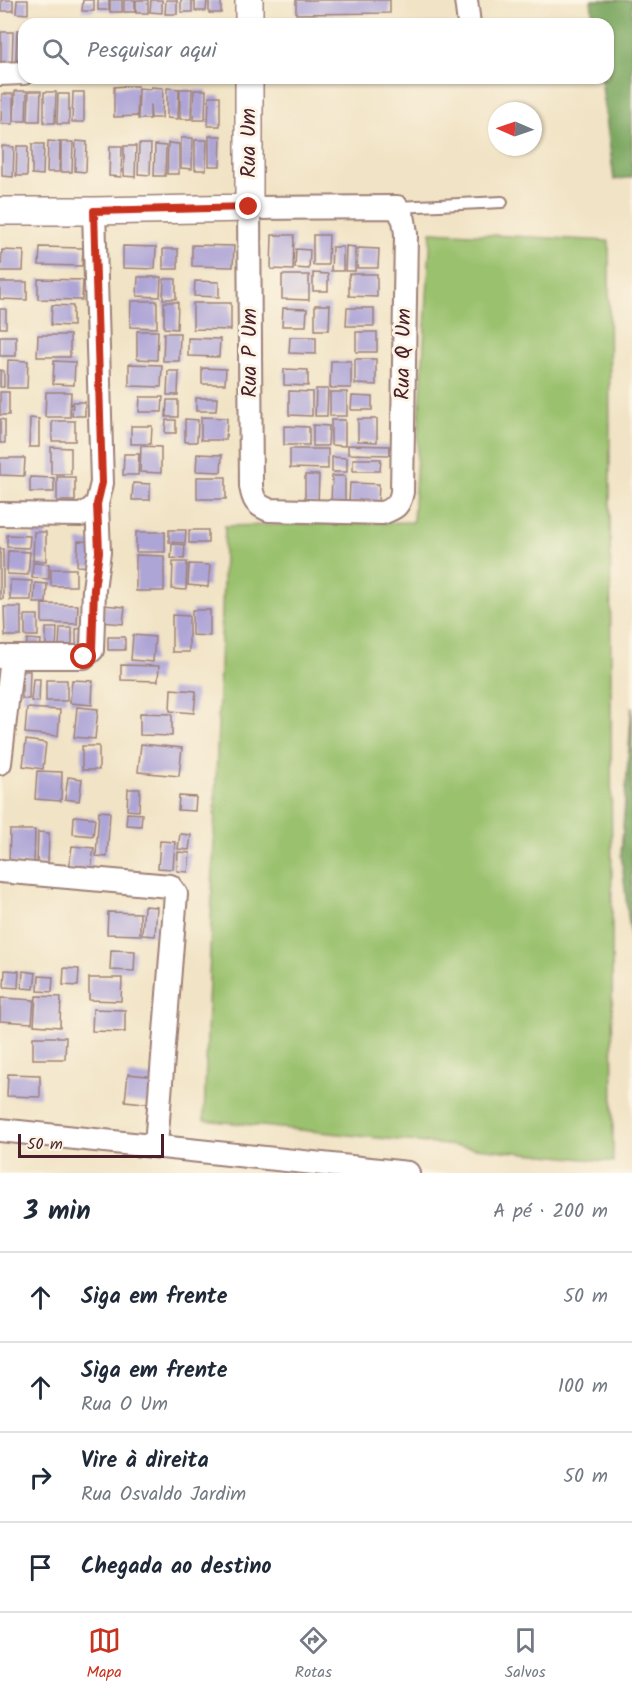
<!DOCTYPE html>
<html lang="pt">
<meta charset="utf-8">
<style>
:root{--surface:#fff;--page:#f2f2f3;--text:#1f2937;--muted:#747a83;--line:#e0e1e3;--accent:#c8321e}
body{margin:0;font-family:Kalam,sans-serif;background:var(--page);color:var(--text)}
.compass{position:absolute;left:488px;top:102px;width:54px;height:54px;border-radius:50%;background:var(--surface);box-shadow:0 2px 4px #0004;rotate:272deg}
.scale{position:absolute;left:18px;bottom:15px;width:146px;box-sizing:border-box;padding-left:6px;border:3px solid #4a1f2b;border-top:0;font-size:16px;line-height:21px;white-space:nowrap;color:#4a1f2b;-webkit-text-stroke:4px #fcf5e5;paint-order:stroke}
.stop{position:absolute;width:18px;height:18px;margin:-14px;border:4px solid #c8321e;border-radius:50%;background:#fff}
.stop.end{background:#c8321e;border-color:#fff;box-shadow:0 2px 6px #0008}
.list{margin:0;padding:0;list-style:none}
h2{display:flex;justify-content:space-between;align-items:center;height:78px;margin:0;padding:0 24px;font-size:26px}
h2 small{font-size:20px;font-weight:400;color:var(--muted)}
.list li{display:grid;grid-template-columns:39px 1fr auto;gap:18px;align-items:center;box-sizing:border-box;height:90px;padding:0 24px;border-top:2px solid var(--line)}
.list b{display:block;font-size:22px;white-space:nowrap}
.list p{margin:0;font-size:20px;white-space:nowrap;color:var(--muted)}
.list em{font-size:20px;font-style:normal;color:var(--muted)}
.icon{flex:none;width:33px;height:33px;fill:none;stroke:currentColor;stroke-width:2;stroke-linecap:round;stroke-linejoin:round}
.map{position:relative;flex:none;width:632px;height:1173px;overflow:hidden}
.search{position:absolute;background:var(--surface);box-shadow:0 2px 4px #0004;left:18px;right:18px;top:18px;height:66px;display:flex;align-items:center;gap:15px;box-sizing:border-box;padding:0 21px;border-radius:18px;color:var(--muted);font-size:22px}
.sheet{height:438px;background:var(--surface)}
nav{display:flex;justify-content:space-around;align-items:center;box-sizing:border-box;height:84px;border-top:2px solid var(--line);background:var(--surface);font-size:16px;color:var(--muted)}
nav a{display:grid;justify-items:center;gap:3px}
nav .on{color:var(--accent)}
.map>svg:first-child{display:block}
</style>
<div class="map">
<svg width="632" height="1173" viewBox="0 0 632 1173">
<rect width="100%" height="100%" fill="#fcf5e5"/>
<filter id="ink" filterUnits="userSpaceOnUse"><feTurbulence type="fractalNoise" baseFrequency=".0167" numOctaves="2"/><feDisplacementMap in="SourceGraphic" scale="12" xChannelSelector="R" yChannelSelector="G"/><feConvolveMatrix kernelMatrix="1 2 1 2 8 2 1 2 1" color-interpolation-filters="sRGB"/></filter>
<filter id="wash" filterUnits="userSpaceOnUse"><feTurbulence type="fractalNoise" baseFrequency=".008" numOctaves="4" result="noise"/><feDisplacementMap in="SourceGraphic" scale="24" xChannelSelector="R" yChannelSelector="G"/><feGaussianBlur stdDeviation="1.35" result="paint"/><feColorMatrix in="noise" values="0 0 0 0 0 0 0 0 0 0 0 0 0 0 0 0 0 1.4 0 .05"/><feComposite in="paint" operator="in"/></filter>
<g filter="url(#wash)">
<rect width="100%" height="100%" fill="#f1e3c5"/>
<path fill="#9ac16d" stroke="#72704c" stroke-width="1.5" d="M431,232L609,241L613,1162L204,1120L225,526L413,522Z"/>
<path fill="#7ba760" stroke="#626346" stroke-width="1.5" d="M591,0H632V177L614,180L601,78H608V24H594Z
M632,706V949L621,854Z"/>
<g id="blocks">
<path fill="#aea5d7" d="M1,0H13V11H1Z
M17,0H28V14L16,13Z
M83,0H94V11H82Z
M98,0H109V10H98Z
M110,0H122V12H110Z
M124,0H135V12H124Z
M136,0H148V13H136Z
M151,0H162V13L150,12Z
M166,0H177V14H165Z
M181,0H192V12H181Z
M195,0H207L206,11H195Z
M209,0H221V13H209Z
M296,0H390V13L296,14Z
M17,30H24V60H16Z
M1,32H13L12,63L1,62Z
M126,86H138L137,116L114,117V87Z
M151,87L163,88L162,118H151L150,104V119H138L139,88L151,89Z
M167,88L179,89L178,119L167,118Z
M180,89H192L191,119H180Z
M194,90H206L205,120H193Z
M15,91H27L26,121H14Z
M29,91H41L40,121H28Z
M44,92H56L55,123H44Z
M73,92H84V122H72Z
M2,94H13V124H1Z
M58,94H69V124H57Z
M209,96H220V126H208Z
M209,136H221L220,166H209Z
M181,138H193L192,169L181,168Z
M195,140H207L206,170H195Z
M48,141L60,142L59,172H47Z
M76,141L87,142L86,172L75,171Z
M61,142H73L72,172H61Z
M168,143L179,144V174H167Z
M32,144H44L43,175L32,174Z
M139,144H151L150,175L138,174Z
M155,145L166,146L165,176H154Z
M2,146L14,147L13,177L2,176Z
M17,146H28L27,176H16Z
M110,146H122L121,177L109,176Z
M124,146H136L135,177L124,176Z
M272,235H294L293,270L271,269Z
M313,235H329L328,265H313Z
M192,245L234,246L233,267L192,266Z
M123,246L156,247L155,269L123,268Z
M346,246L355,247V271H345Z
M40,247L83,248L82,266L39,265Z
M332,247H343V271H331Z
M358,248L379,249L378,268H357Z
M163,249H178V269H163Z
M296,249L310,250L309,269L295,268Z
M2,250L24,251L23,271H1Z
M313,273L328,274V291H313Z
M349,274H377V297L349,296Z
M282,275H309V300L282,299Z
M138,277H161L160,297L137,296Z
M38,279L83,280L82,300L38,299Z
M164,279H176V299H163Z
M195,281L219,282V297L194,296Z
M0,282H27V300L0,299Z
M131,301H157V328L130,327Z
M164,302H178L177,329L164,328Z
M193,303H231V330L193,329Z
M52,305L73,306V326L51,325Z
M315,305H330L329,330H315Z
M283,308L307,309L306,326H282Z
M347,308H374V326H346Z
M0,309H6V328H0Z
M137,331H158L157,360L137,359Z
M356,332H377V352H356Z
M164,333H180L179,361H163Z
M38,335H70V357H37Z
M0,336H16V356H0Z
M290,337H316V354L289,353Z
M188,338L220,339L219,357L188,356Z
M355,359H376V385L355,384Z
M8,360L28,361L27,388H7Z
M54,361L75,362L74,385L53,384Z
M331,361H351V388H330Z
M129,364L162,365L161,387L129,386Z
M202,368L226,369L225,384H202Z
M284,369L308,370V386L284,385Z
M0,370L4,371V387H0Z
M168,371H179L178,395H167Z
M316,389H328L327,416H315Z
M289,391L312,392V416L289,415Z
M0,392H9V415H0Z
M46,392H71L70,417H45Z
M330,392H347V416H330Z
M352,396L372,397V410H351Z
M140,397H163L162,412H139Z
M196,398H217L216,411H196Z
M167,400H178V417H166Z
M73,402H85V416H72Z
M201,417L227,418L226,440H201Z
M30,418L39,419V447H29Z
M0,419L5,420V443H0Z
M185,419L198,420L197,442H185Z
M358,419H377V442L358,441Z
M166,420H176V433H165Z
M331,420H345V446L331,445Z
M52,421H75V441H52Z
M313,425L329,426L328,446H313Z
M131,426H152L151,444H131Z
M284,426L309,427V445H284Z
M348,445L390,446V455L348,454Z
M141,446L161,447V473L140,472Z
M51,447L71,448V474H51Z
M290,449H328V469L290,468Z
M124,454H139L138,475H123Z
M197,454L222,455L221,472L196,471Z
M332,457L347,458V472H332Z
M0,458H25L24,476L0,475Z
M353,459H381L380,471H353Z
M305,475H319L318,504L305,503Z
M332,476H345V505H331Z
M30,477L54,478V492H30Z
M57,477H75V501H57Z
M197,477H226V499H197Z
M133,483L150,484V500H132Z
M350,483L379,484L378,503H349Z
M169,530H186L185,543L169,542Z
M189,530H208V543H189Z
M34,532H46V561H33Z
M136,532H165V552H136Z
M7,535L30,536L29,548L7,547Z
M78,541L96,542L95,567L77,566Z
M172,544L185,545L184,559L171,558Z
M0,549H3V599H0Z
M8,551L30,552L28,575L7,574Z
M136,555L164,556V591H136Z
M173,562H187L186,590L172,589Z
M33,563L49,564V579L32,578Z
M189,564L210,565L208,587L188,585Z
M51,569H76V586H51Z
M10,580L32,581L31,600H10Z
M35,583L47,584L46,603H34Z
M42,604L78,605L77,624L42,623Z
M103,605L125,607L123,624L102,622Z
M4,607H21V636H5Z
M192,610H210V636L192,635Z
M25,615H38V636H25Z
M172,615L189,616V652H172Z
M46,628H57L56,651H46Z
M60,628H72V646H59Z
M88,628V648H76V629Z
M133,635L155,637L153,662L131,660Z
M108,637H125V650H108Z
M27,639L41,640L40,654L26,653Z
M121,665L159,666L158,681L121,680Z
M22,671H30L29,699H22Z
M33,679H40L39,702L31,701Z
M46,680H67V701H46Z
M72,680L93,681L92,705L70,703Z
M171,689L196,691L194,713L170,711Z
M77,707L98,709L95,739L74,737Z
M27,708L60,710L58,736L25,733Z
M140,713L172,714V736L140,735Z
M26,740L46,743L43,769L23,766Z
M141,744L182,748L179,776L138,772Z
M82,746H99V770H82Z
M37,771L62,772L61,801L35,799Z
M68,777L82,779L79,801L65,799Z
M128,789H140L139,811L127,810Z
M179,796L196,797L195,811L178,810Z
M99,811L110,812L107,857L96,856Z
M127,813L142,814L141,826L126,825Z
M74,816L95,818L93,836L73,834Z
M10,830H35L34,864H9Z
M38,832L49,833L48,864L37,863Z
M180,834L191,835L189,850L178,849Z
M160,841L175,842L173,869L158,868Z
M72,846L94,848L91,871L69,869Z
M178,852L190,853L188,872L177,871Z
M144,906L157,907L155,936L142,935Z
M108,912L140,913V935L107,934Z
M111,950L135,951L134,971L110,970Z
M64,968L79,969L78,986L63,985Z
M5,970L19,971L18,988L4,987Z
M23,971L36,973L34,989L22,988Z
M39,976L53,977L52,992L38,991Z
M89,978H122L121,1001L89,1000Z
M36,996L61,997L60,1027L34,1025Z
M1,998L34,1000L32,1023L0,1021Z
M93,1009L125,1010V1032L92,1031Z
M33,1037H66L65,1059H33Z
M8,1074L40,1075V1097L7,1096Z
M128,1074L156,1077L153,1104L125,1101Z"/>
</g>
</g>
<g filter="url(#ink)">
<use href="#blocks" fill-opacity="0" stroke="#9e8178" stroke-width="1.5"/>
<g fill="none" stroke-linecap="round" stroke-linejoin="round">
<defs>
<path id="service" d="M397,207L502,202"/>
<path id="minor" d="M466,0L469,24
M0,74L24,73
M397,207L404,220L406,234L402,492C399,507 395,508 382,513L269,510C256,505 253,500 251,486L249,208Z
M0,514L81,515L90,510L97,504
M0,657H84L92,650L94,589L99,552L97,504L102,483L94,211
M0,763L12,658
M0,871L170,886L176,894L156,1145
M0,1130L408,1173"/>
<path id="tertiary" d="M249,0V24
M0,211H94L249,208V78"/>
</defs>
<use href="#service" stroke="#9e8178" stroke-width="14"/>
<use href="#minor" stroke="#9e8178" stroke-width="26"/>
<use href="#tertiary" stroke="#9e8178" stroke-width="30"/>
<use href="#service" stroke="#fff" stroke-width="10"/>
<use href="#minor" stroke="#fff" stroke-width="22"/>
<use href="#tertiary" stroke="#fff" stroke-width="27"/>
</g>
</g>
<g fill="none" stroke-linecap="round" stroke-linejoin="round" filter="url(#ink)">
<path stroke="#c8321e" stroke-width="8" d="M84,657L92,650L94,589L99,552L97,504L102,483L94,211L249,207"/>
</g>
<g text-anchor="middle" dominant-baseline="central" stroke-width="6" stroke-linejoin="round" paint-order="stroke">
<g font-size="21" fill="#4a1f2b" stroke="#fcf5e5">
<text transform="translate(249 143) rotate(-90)">Rua Um</text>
<text transform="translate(250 353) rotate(-90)">Rua P Um</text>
<text transform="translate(404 354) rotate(-89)">Rua Q Um</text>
</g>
</g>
</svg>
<svg class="compass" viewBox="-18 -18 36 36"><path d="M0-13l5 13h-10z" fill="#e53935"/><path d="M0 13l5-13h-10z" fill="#747a83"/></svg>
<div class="scale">50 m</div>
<div class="stop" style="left:84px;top:657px"></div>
<div class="stop end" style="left:249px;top:207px"></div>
<div class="search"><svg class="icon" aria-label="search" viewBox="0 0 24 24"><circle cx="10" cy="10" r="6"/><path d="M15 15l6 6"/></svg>Pesquisar aqui</div>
</div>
<section class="sheet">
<h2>3 min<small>A pé · 200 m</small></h2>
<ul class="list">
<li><svg class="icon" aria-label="ahead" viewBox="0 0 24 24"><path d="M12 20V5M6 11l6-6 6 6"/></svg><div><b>Siga em frente</b></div><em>50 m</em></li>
<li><svg class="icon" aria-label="ahead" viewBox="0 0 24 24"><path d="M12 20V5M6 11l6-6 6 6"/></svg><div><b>Siga em frente</b><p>Rua O Um</p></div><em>100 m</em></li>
<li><svg class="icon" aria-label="right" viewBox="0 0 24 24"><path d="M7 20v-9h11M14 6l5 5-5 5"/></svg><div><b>Vire à direita</b><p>Rua Osvaldo Jardim</p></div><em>50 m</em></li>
<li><svg class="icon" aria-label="arrive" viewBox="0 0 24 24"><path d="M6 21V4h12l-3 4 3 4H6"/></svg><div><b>Chegada ao destino</b></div></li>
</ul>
</section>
<nav>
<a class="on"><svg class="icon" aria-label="map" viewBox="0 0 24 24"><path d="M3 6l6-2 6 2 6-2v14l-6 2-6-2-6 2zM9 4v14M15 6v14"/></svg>Mapa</a>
<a><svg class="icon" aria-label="directions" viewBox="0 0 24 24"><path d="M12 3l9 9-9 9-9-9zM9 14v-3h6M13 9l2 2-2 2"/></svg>Rotas</a>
<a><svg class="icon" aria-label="saved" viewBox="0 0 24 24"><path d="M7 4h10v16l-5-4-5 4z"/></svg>Salvos</a>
</nav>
